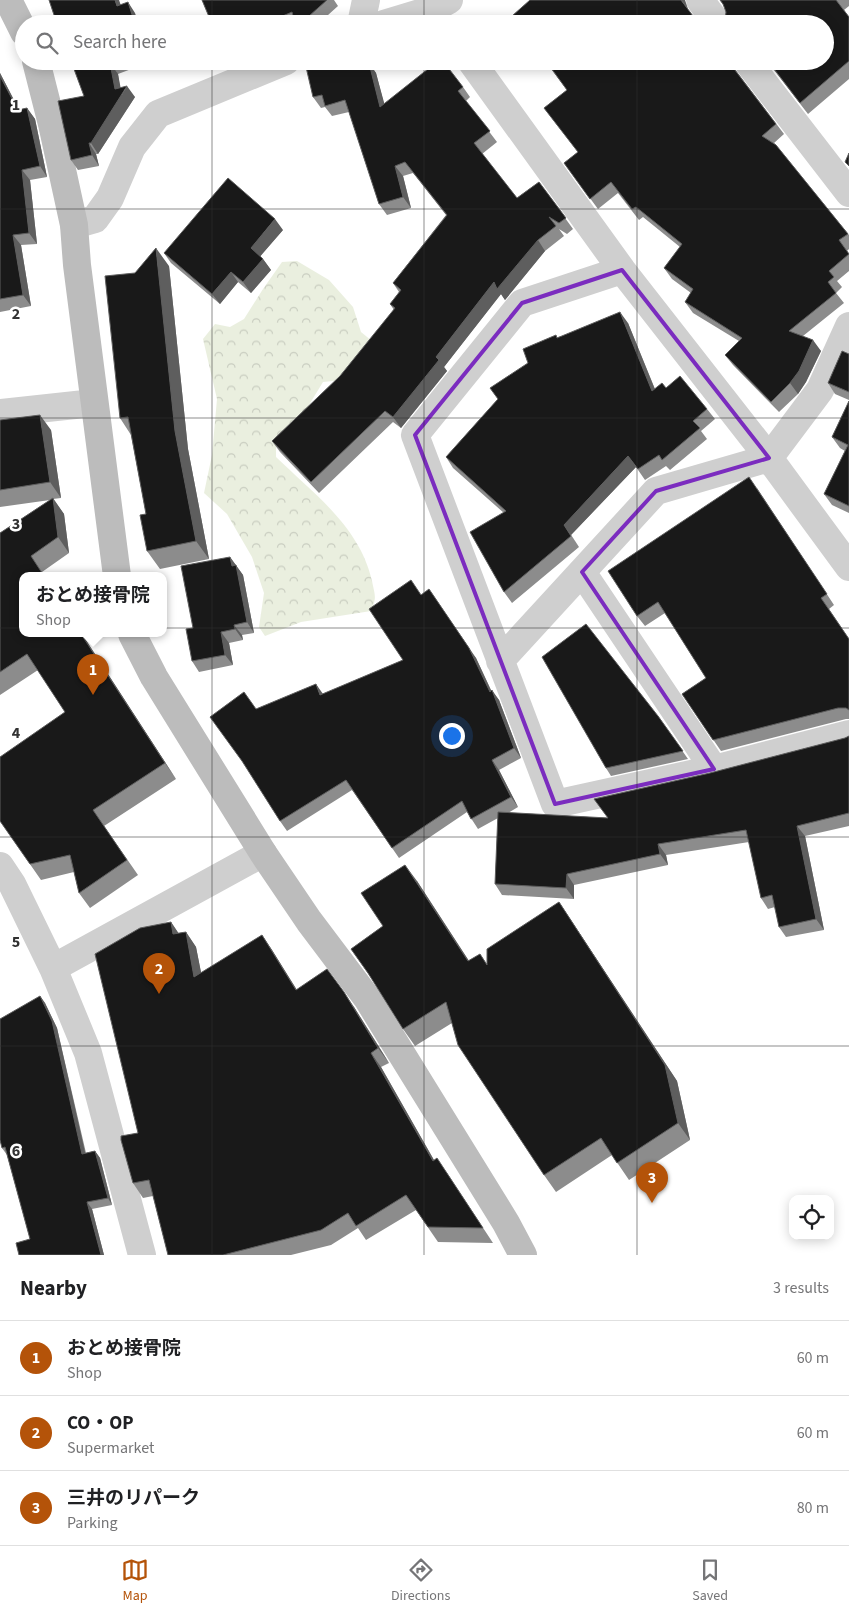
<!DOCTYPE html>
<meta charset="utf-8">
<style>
:root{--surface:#fff;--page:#f6f6f6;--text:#202124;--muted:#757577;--line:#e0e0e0;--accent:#b45309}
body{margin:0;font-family:"Source Sans 3","Noto Sans JP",sans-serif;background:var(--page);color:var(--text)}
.controls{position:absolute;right:15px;bottom:15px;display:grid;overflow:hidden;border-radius:10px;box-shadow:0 2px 12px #0003}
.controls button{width:45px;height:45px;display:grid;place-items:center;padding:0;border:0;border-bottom:1px solid var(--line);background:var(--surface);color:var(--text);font:25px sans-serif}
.you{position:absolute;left:451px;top:735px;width:18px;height:18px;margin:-12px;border:4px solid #fff;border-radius:50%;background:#1a73e8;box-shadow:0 0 0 8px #1a73e833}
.badge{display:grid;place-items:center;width:32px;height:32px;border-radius:50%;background:var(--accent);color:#fff;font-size:16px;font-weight:700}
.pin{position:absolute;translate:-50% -41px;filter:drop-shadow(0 1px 2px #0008)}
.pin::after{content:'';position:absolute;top:26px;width:18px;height:15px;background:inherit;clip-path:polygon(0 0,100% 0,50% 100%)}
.popup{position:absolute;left:19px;top:572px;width:148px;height:65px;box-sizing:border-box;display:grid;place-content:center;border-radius:10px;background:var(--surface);filter:drop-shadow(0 1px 4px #0005);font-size:16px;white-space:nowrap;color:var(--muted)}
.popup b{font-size:19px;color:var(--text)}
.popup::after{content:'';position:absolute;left:50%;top:100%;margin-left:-10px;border:10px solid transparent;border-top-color:var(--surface)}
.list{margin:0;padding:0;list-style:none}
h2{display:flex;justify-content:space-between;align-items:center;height:65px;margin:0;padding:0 20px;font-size:21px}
h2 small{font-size:16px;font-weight:400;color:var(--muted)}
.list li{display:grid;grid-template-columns:32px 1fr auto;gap:15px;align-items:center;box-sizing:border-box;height:75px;padding:0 20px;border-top:1px solid var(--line)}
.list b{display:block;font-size:19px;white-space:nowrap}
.list p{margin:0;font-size:16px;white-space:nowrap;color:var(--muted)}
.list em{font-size:16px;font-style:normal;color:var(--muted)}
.icon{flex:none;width:28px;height:28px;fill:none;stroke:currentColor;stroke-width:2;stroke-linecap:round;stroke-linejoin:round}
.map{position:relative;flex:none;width:849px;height:1255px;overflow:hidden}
.search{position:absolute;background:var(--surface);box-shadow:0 2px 12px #0003;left:15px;right:15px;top:15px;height:55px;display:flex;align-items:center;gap:12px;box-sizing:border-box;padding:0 18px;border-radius:28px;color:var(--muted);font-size:19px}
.sheet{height:290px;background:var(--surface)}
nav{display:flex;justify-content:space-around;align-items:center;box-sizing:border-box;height:70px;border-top:1px solid var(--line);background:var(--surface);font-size:14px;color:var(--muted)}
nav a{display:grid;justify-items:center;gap:2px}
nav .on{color:var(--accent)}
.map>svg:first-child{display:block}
</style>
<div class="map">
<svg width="849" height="1255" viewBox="0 0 849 1255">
<defs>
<pattern id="forest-crowns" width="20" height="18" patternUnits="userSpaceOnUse" patternTransform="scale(1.25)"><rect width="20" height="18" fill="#eaefdf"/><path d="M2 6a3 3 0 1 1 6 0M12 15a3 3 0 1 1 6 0" fill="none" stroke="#c9cdc0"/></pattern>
</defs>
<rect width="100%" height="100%" fill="#fff"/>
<path fill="url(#forest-crowns)" d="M297,261L329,280L353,307L361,332L372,341L343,380L323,382L298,423L276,446V457C314,494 360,527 372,581C375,596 377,597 371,611L301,622L265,636L259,627L264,593L252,557L227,514L204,493L212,455L217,399L203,339L215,324L230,327L244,319L263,289L282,262Z"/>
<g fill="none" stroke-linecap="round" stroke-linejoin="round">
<path stroke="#cfcfcf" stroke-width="28" d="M700,0L718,24
M361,24L366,0
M384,24L433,9L449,0
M471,61L622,270L769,458L849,567
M747,61L849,193
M74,225L95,219L110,198L132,147L158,114L286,61
M622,270L522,303L415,435L555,804L714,769L849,734
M0,413L94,403
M582,572L714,769
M500,661L656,491L769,458L820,390L849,326
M0,866L12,884L53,968L88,1053L142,1255
M53,968L263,853"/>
<path stroke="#bcbcbc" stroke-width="28" d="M8,0L24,32
M36,61L52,124L74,225L77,265L117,576
M132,634L154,677L263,853L309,921L367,998L506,1223L523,1255"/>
</g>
<path fill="#8c8c8c" d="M202,0H334L338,6L318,24H295V23L293,24H212Z
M720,0H849V6L844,10L849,17V79L808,114L767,61H825L725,20L726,12L724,6Z
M71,61H141L142,65L118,74L120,88L135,97L98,154H96L99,166L78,170L71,160L84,96Z
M326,61H360L362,64L369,63L376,73L384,104L463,87L470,97L466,101L497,142L482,154L517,198L539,182L573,229L567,234L559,229L564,236L545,251L505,300L501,294L444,367L447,371L401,428L393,422L319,493L280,452L272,441L340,376L394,310L390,304L399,292L393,283L446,215L413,173L403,176L411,208L387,215L379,204L349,112L332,116L325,107L321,108L313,97Z
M545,61H732V64L734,68L784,134L774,143L776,145L849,235V249L847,251L849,254V271L837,281L842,287L836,293L844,303L803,336L821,351L806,382L798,394L779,412L733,365L725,355L739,341L693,313L685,302L691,293L672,279L664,268L680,247L643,217L639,220L618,193L598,209L564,163L578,152L544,108L567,90Z
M0,73L19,110L27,108L35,119L47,177L30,180L37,244L21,245L31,306L0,312Z
M283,230L260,256L263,259L271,270L251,293L238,282L220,304L171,263L164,253Z
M169,266L188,449L209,559L160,569L147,551L146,514L131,435L120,418L135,273Z
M628,323L655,389L666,388L707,409L715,419L701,431L707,439L670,470L666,466L645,480L636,467L571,535L579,547L512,603L504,592V513L453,468L446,457L498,399L528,363L558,337Z
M849,354V400L835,394L828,383Z
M849,401V513L832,505L824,494L845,451L840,448L832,437Z
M0,420L51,430L61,498L53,499L64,514L69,553L42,572L44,576H23V634H82L176,779L104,826L138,875L90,908L79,893L74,872L41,880L0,821L65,712L38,670L0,695V533L50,500L0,507Z
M757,488L834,605L829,609L849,639V719H846L721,751L682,694L706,678L665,613L645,626L637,616Z
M230,557L243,575L254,633L242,635L243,640L229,643L233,665L199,672L192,661L193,628Z
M421,595L476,658L491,690L499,700L521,758L499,770L518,807L508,813L608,818L710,773L845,738L849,736V826L805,836L824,930L786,937L779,927L775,907L768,909L761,898L749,842L666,855L668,865L574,885V899L502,895L495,884L498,818L478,829L467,812L399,858L352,790L287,831L280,821L256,709L323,694L403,660Z
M658,716L688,759L611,776L606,768Z
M417,881L469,961L480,954L487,964L559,902L677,1081L690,1140L629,1180L612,1155L556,1192L544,1175L452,1023L415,1046L403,1029L372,979L351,949L383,926Z
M171,922L179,934L186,932L196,947L201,973L262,935L272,950L297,990L354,1007L389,1063L381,1067L434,1160L447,1173L493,1243L438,1242L416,1210L366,1240L358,1228L331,1245L291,1255H168L153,1196L143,1198L133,1183L138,1133Z
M40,996L45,1003L57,1028L86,1153L95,1151L100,1158L112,1205L92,1209L104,1255H19L30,1239L7,1155L2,1148Z"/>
<path fill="#5e5e5e" d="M115,0H119L125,17L117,6Z
M681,0H685L688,9Z
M128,2L135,13L139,24H135Z
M357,61H360L362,64L358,66Z
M110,63L118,74L122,95L127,86L135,97L98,154L91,143L115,89Z
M369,63L376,73L388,117L380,107Z
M0,73L25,121L18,110L0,76Z
M27,108L35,119L47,177L40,166Z
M89,143L96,154L99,166L92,155Z
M395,166L403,176L411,208L403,197Z
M22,170L30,180L37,244L29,233Z
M275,219L283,230L258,259L251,248Z
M13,235L21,245L31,306L23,295Z
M538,240L545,251L505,300L501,294L444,367L447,371L401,428L393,417L436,357L494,282Z
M156,248L169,266L188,449L209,559L196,541L175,431Z
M263,259L271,270L251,293L243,282Z
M231,272L238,282L220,304L212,294Z
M620,312L628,323L660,402L652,391Z
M813,340L821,351L806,382L798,394L790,383Z
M40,415L51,430L61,498L50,482Z
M628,456L636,467L571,535L579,547L564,525Z
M53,498L64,514L69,553L58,537Z
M230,557L243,575L254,633L247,622L232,566Z
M429,589L476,658L495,699L492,690L499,700L521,758L514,748L490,692Z
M234,625L242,635L243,640L235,629Z
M221,632L229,643L233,665L225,655Z
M81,634H82L176,779L165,763Z
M316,684L323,694L320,695Z
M492,760L499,770L518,807L511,797Z
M797,826L805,836L824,930L816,919Z
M658,844L666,855L668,865L660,854Z
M405,865L417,881L480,978L468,961Z
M567,874L574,885V899L566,888Z
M559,902L677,1081L690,1140L678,1123Z
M171,922L181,937L173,934Z
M186,932L196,947L205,992L194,977Z
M262,935L272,950L306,1005L296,990Z
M344,992L354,1007L389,1063L378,1048Z
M40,996L45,1003L57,1028L87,1161L82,1154Z
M371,1053L381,1067L443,1176L433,1161Z
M95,1151L100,1158L112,1205L108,1198Z
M87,1202L92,1209L104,1255H101Z"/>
<path fill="#191919" stroke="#5e5e5e" d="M49,0H115L117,6L128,2L135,24H57Z
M202,0H327L300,24H295L292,12L264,24H212Z
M530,0H681L699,24H518L512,16Z
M720,0H836L849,17V61L800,103L768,61H825V24H722L725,20L726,12L723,4Z
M71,61H114L110,63L115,89L127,86L91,143H89L92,155L71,160L58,101L84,96Z
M326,61H357L358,66L369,63L380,107L438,61H443L463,87L458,91L490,131L474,143L517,198L539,182L566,218L559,223L549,217L556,226L538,240L497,289L494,282L436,357L439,360L393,417L385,411L311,482L272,441L340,376L395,308L390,304L401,290L393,283L447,215L405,162L395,166L403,197L379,204L345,100L325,106L322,95L313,97L306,67Z
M546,61H728L776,124L762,136L776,145L848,234L839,240L849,254L829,271L834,277L828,282L836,293L789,331L813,340L799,371L790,383L771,402L725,355L742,338L685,302L693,289L664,268L682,244L636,207L632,209L611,182L590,199L564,163L578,152L544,108L567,90Z
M0,76L18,110L27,108L40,166L22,170L29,233L13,235L23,295L0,299Z
M849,153V166L845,162Z
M228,178L275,219L251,248L263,259L243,282L231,272L212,294L164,253Z
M156,248L175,431L196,541L147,551L140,515L146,514L128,417L120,418L105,276L135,273Z
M620,312L652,391L662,383L666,388L680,376L707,409L693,421L700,428L662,460L659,455L638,469L628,456L564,525L571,536L504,592L470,532L506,511L446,457L498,399L490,388L528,363L523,349L556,335L557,338Z
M842,351L849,354V392L828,383Z
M849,401V506L824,494L848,445L832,437Z
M40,415L50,482L0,490V420Z
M749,477L827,594L821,598L849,639V710L846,708H838L713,740L682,694L706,678L658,602L637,616L608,571Z
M53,498L58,537L31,556L44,576H23V634H81L165,763L93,810L127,860L79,893L70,855L30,864L0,821V757L65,712L27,654L0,672V533Z
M230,557L232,566L236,565L247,622L234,625L235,629L221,632L225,655L192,661L186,629L193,628L181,566Z
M411,580L421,595L429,589L469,648L490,692L492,690L514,748L492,760L511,797L471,819L462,801L392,848L346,780L280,821L242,761L210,717L244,692L256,709L316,684L320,695L403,660L369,609Z
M586,624L658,716L683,751L606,768L542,657Z
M849,736V813L797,826L816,919L779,927L772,895L761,898L746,830L658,844L660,854L567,874L566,888L495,884L498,812L608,818L594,799L710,773L845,738Z
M405,865L468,961L480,954L487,965V949L559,902L665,1065L678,1123L617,1163L601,1138L544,1175L458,1045L446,1002L403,1029L368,973L351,949L383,926L361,893Z
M171,922L173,934L186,932L194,977L262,935L296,990L327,969L344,992L378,1048L371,1053L433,1161L437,1158L483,1228L428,1227L406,1195L356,1226L348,1213L321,1230L223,1255H168L149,1180L133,1183L121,1140V1136L138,1133L95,954L140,928Z
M40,996L52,1021L82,1154L95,1151L108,1198L87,1202L101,1255H19L16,1243L30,1239L5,1147L2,1148L0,1140V1019Z"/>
<path fill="none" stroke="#7b2cbf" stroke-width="4" stroke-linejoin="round" d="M622,270L769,458L656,491L582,572L714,769L555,804L415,435L522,303Z"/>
<path fill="none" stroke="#323232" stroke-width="1" stroke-opacity="0.55" d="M212,0V24M424,0V24M637,0V24M212,61V1255M424,61V1255M637,61V1255M0,209H849M0,418H849M0,628H849M0,837H849M0,1046H849"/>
<g font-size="16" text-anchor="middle" font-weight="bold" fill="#323232" stroke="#fff" stroke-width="5" stroke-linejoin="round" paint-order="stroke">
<text x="16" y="110">1</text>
<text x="16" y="319">2</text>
<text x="16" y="529">3</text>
<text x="16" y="738">4</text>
<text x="16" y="947">5</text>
<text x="16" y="1156">6</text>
</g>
</svg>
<div class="controls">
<button><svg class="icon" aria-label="locate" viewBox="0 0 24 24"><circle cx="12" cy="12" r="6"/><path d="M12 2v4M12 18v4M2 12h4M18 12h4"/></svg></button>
</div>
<div class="you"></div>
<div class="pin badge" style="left:93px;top:695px">1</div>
<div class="popup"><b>おとめ接骨院</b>Shop</div>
<div class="pin badge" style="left:159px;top:994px">2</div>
<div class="pin badge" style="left:652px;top:1203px">3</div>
<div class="search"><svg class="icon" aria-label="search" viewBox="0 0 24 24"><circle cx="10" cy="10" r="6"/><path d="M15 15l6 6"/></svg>Search here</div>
</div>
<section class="sheet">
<h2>Nearby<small>3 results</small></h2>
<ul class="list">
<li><span class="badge">1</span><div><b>おとめ接骨院</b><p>Shop</p></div><em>60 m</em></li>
<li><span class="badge">2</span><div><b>CO・OP</b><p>Supermarket</p></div><em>60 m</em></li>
<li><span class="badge">3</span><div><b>三井のリパーク</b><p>Parking</p></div><em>80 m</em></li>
</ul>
</section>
<nav>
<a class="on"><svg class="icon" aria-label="map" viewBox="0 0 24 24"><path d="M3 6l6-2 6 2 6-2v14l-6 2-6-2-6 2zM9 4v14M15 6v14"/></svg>Map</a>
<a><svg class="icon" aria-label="directions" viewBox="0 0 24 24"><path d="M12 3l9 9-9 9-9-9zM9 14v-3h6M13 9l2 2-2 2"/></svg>Directions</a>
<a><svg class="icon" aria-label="saved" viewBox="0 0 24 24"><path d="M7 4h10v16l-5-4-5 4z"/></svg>Saved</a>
</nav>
